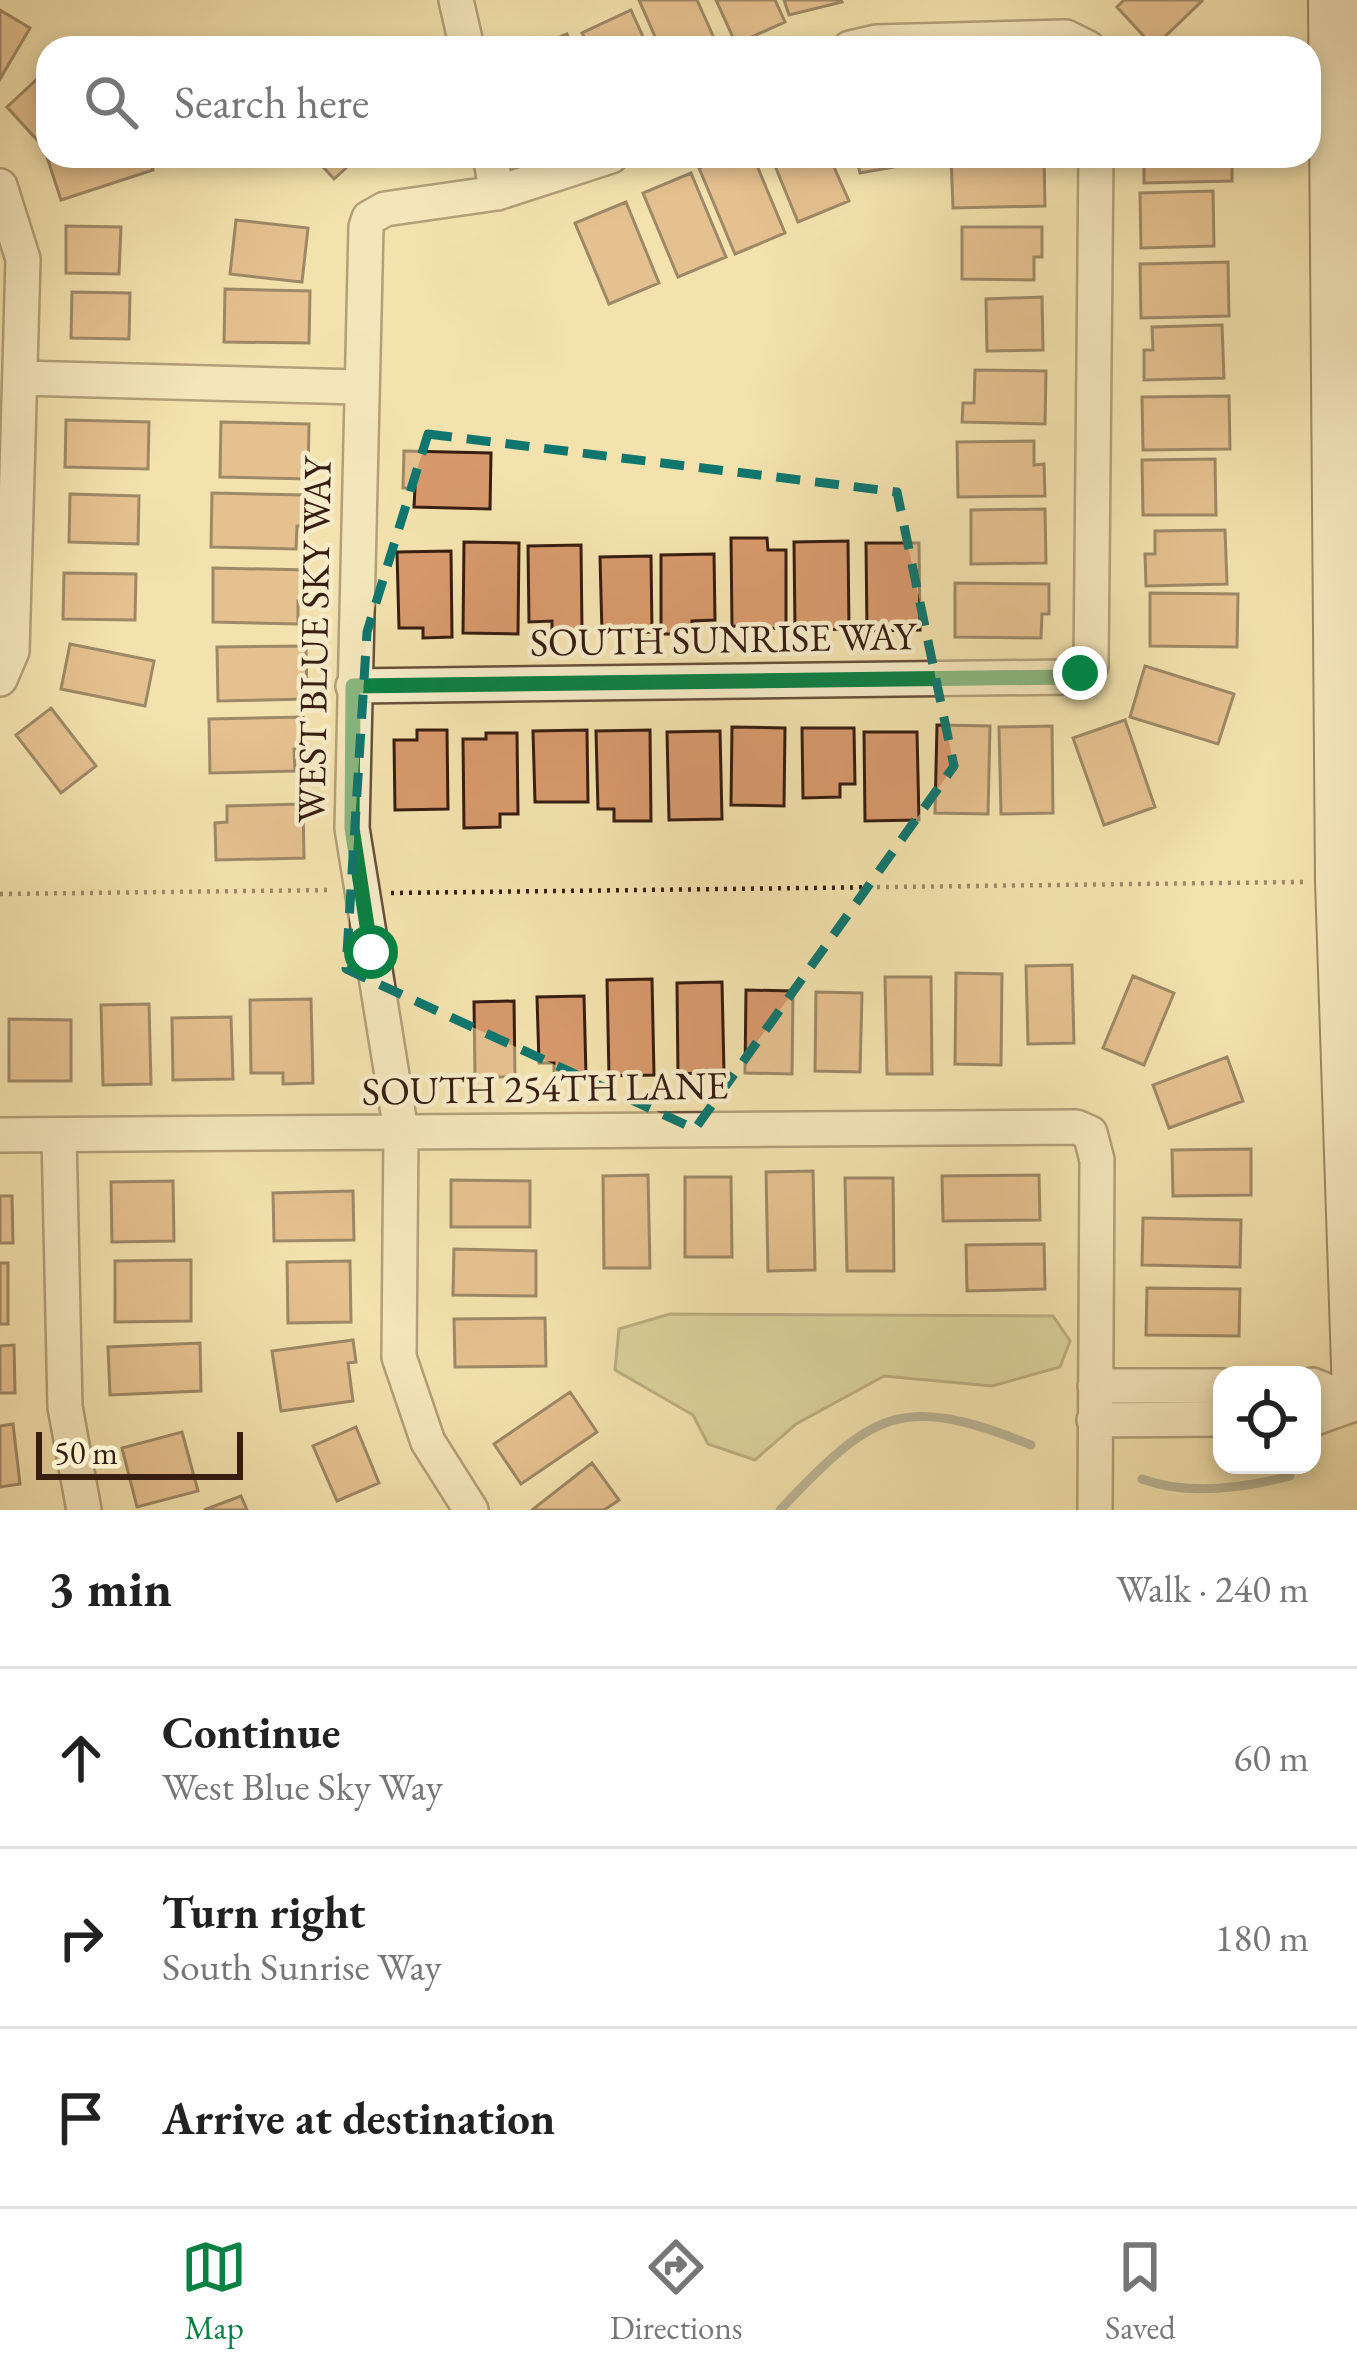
<!DOCTYPE html>
<meta charset="utf-8">
<style>
:root{--surface:#fff;--page:#f2f2f2;--text:#222;--muted:#767676;--line:#e0e0e0;--accent:#0b8043}
body{margin:0;font-family:"EB Garamond",serif;background:var(--page);color:var(--text)}
.controls{position:absolute;right:36px;bottom:36px;display:grid;overflow:hidden;border-radius:24px;box-shadow:0 6px 18px #0003}
.controls button{width:108px;height:108px;display:grid;place-items:center;padding:0;border:0;border-bottom:3px solid var(--line);background:var(--surface);color:var(--text);font:60px sans-serif}
.scale{position:absolute;left:36px;bottom:30px;width:207px;box-sizing:border-box;padding-left:12px;border:6px solid #381e11;border-top:0;font-size:33px;line-height:42px;white-space:nowrap;color:#381e11;-webkit-text-stroke:9px #f7ecca;paint-order:stroke}
.stop{position:absolute;width:36px;height:36px;margin:-27px;border:9px solid #0b8043;border-radius:50%;background:#fff}
.stop.end{background:#0b8043;border-color:#fff;box-shadow:0 3px 12px #0008}
.list{margin:0;padding:0;list-style:none}
h2{display:flex;justify-content:space-between;align-items:center;height:156px;margin:0;padding:0 48px;font-size:51px}
h2 small{font-size:39px;font-weight:400;color:var(--muted)}
.list li{display:grid;grid-template-columns:78px 1fr auto;gap:36px;align-items:center;box-sizing:border-box;height:180px;padding:0 48px;border-top:3px solid var(--line)}
.list b{display:block;font-size:45px;white-space:nowrap}
.list p{margin:0;font-size:39px;white-space:nowrap;color:var(--muted)}
.list em{font-size:39px;font-style:normal;color:var(--muted)}
.icon{flex:none;width:66px;height:66px;fill:none;stroke:currentColor;stroke-width:2;stroke-linecap:round;stroke-linejoin:round}
.map{position:relative;flex:none;width:1357px;height:1510px;overflow:hidden}
.search{position:absolute;background:var(--surface);box-shadow:0 6px 18px #0003;left:36px;right:36px;top:36px;height:132px;display:flex;align-items:center;gap:30px;box-sizing:border-box;padding:0 42px;border-radius:36px;color:var(--muted);font-size:45px}
.sheet{height:696px;background:var(--surface)}
nav{display:flex;justify-content:space-around;align-items:center;box-sizing:border-box;height:168px;border-top:3px solid var(--line);background:var(--surface);font-size:33px;color:var(--muted)}
nav a{display:grid;justify-items:center;gap:6px}
nav .on{color:var(--accent)}
.map>svg:first-child{display:block}
</style>
<div class="map">
<svg width="1357" height="1510" viewBox="0 0 1357 1510">
<rect width="100%" height="100%" fill="#f3e2ae"/>
<filter id="stains"><feTurbulence type="fractalNoise" baseFrequency=".00167" numOctaves="4"/><feColorMatrix values="0 0 0 0 .2 0 0 0 0 .09 0 0 0 0 .02 0 0 0 .5 -.17"/></filter>
<radialGradient id="worn" r=".72"><stop offset=".6" stop-color="#630" stop-opacity="0"/><stop offset="1" stop-color="#630" stop-opacity=".3"/></radialGradient>
<path fill="#bfc288" stroke="#7c704c" stroke-width="3" d="M670,1314L1053,1316L1070,1341L1060,1367L992,1386L884,1376L796,1424L755,1460L708,1444L693,1415L615,1370L619,1329Z"/>
<g fill="none" stroke-linecap="round" stroke-linejoin="round">
<path stroke="#757d73" stroke-width="9" d="M1142,1479C1188,1496 1244,1488 1290,1476
M780,1510C873,1412 900,1392 1031,1445"/>
</g>
<path fill="#d7996c" stroke="#381e11" stroke-width="3" d="M639,0H697L718,47L660,48Z
M716,0H775L785,22L736,44Z
M784,0H841L842,2L789,15Z
M1124,0H1201L1202,1L1154,47L1117,7Z
M0,10L30,28L0,79Z
M631,10L648,48H590L582,33Z
M567,34L573,48H533Z
M48,69V131L38,141L7,107Z
M46,154L149,156L153,170L61,200Z
M313,156H353L356,159L334,179Z
M727,156L729,161L753,156L785,233L735,254L699,168Z
M771,156H829L849,201L798,222Z
M856,156H910L911,164L860,173Z
M951,156H1044L1045,206L953,208Z
M1144,156H1232V181L1144,183Z
M691,173L726,257L678,277L643,193Z
M1213,191L1214,246L1141,248L1140,193Z
M626,202L659,283L609,304L575,223Z
M236,220L308,228L302,282L230,274Z
M66,226L121,227L119,274L66,273Z
M962,227H1042V257H1034V280L962,279Z
M1228,262L1229,316L1141,318L1140,264Z
M225,289L310,291L309,343L224,342Z
M72,292L130,293L129,339L71,338Z
M1042,297L1043,350L987,351L986,299Z
M1222,325L1224,378L1144,380V350H1153L1152,327Z
M975,370L1046,371L1045,424L962,422L963,403H974Z
M1229,396L1230,449L1143,450L1142,397Z
M66,420L149,422L148,469L65,467Z
M221,422L309,424L308,479L220,477Z
M1034,441V465L1044,464L1045,496L958,497L957,442Z
M404,451L491,453L490,509L414,507L415,488H403Z
M1215,459L1216,515H1143L1142,460Z
M212,493L306,495L305,526H297L296,549L211,547Z
M70,494L139,496L138,544L69,542Z
M1045,509L1046,563L971,564V510Z
M1225,530L1227,584L1146,586L1145,554H1155V531Z
M731,538H767L768,550H786V629L732,626Z
M848,541L849,629L795,630L794,542Z
M464,542L519,543L518,634L463,633Z
M866,543H919L920,630L867,631Z
M581,545L582,632H552V621L529,622L528,546Z
M451,551L452,637L423,638V628H399L397,552Z
M714,554L715,620L692,621V634H661V555Z
M651,556L652,632L602,633L600,557Z
M213,568L308,570L307,601H298V624L213,622Z
M64,573L136,574L135,620L63,619Z
M955,583L1049,584V614H1042L1041,638L955,637Z
M1150,593L1238,594L1237,647L1150,646Z
M70,644L154,661L145,706L61,689Z
M306,646L307,699L218,701L217,647Z
M1145,666L1234,694L1218,744L1130,717Z
M51,708L96,766L61,793L16,735Z
M303,717L304,748L294,749L295,771L210,773L209,719Z
M1125,720L1155,807L1104,825L1073,738Z
M937,725L990,726L988,814L935,813Z
M1052,726L1053,813L1001,814L999,727Z
M732,727L785,728L784,806L731,805Z
M802,728H854L855,784H840V797L803,798Z
M417,730H447L448,809L395,810L394,740H417Z
M587,730L588,802H535L533,731Z
M650,730L651,821H614V809H598L596,731Z
M720,731L722,819L669,820L667,732Z
M864,732H917L919,820L865,821Z
M486,733H517L518,814H500V827L464,828L463,739H486Z
M303,804L304,858L216,860L215,823L227,822V806Z
M1072,965L1074,1043L1028,1044L1026,966Z
M956,973L1002,974L1001,1065L955,1064Z
M1133,976L1174,993L1144,1065L1103,1048Z
M885,977H931L932,1074H887Z
M652,979L654,1075L609,1076L607,980Z
M722,982L724,1072L678,1074L677,983Z
M746,990L793,991L792,1074L745,1073Z
M816,992L862,993L860,1072L815,1071Z
M584,996L586,1075H554V1063H539L537,997Z
M311,999L313,1083L283,1084V1073H251L250,1000Z
M514,1001L515,1077H475L474,1002Z
M149,1004L151,1084L103,1085L101,1005Z
M231,1017L233,1079L173,1080L172,1018Z
M9,1019L71,1020V1081H9Z
M1227,1057L1243,1101L1169,1128L1153,1085Z
M1251,1149V1195L1173,1196L1172,1150Z
M813,1171L815,1270L768,1271L766,1172Z
M648,1175L650,1268H604L603,1176Z
M1039,1175L1040,1220L943,1221L942,1176Z
M685,1177H731L732,1257H685Z
M845,1178H893L894,1271H847Z
M451,1180L530,1181V1227H451Z
M173,1181L174,1241L112,1242L111,1182Z
M353,1191L354,1240L274,1241L273,1193Z
M0,1196H12L13,1243H0Z
M1143,1218L1241,1220L1240,1267L1142,1265Z
M1044,1244L1045,1289L967,1291L966,1245Z
M454,1249L536,1251V1296L453,1295Z
M191,1260V1321L115,1322V1261Z
M350,1261L351,1322L288,1323L287,1262Z
M0,1263H8V1324H0Z
M1147,1288L1240,1289L1239,1336L1146,1335Z
M545,1318L546,1366L455,1367L454,1319Z
M353,1340L356,1362L348,1363L353,1401L281,1411L272,1351Z
M200,1343L201,1391L110,1395L108,1347Z
M14,1345L15,1393H0V1346Z
M570,1392L597,1432L521,1484L494,1444Z
M13,1424L20,1484L0,1487V1426Z
M356,1427L379,1483L337,1501L313,1446Z
M182,1432L198,1491L137,1507L122,1448Z
M592,1463L619,1500L604,1510H532Z
M241,1496L247,1510H204Z"/>
<g fill="none" stroke-linecap="round" stroke-linejoin="round">
<defs>
<path id="street" d="M456,0L467,48
M850,48L876,42L1066,37L1088,48
M490,156L497,193
M0,186L23,259L12,651L0,679
M20,378L360,387
M353,686L1067,677L1091,666L1096,156
M0,1135L1076,1127L1090,1133L1097,1160L1095,1510
M59,1135L65,1407L84,1510
M1312,1385L1357,1403
M1095,1386H1222
M1312,1419L1357,1403
M1094,1420L1222,1419
M471,1510L428,1442L399,1357L401,1131L352,828L366,227L369,218L385,209L497,193L611,156"/>
<path id="secondary" d="M1333,0L1340,881L1357,1395"/>
</defs>
<use href="#street" stroke="#674f38" stroke-width="38"/>
<use href="#secondary" stroke="#381e11" stroke-width="52"/>
<path stroke="#381e11" stroke-width="4.5" stroke-dasharray="3 6" stroke-linecap="butt" d="M391,893L1303,882
M0,894L332,890"/>
<use href="#street" stroke="#f7ecca" stroke-width="33"/>
<use href="#secondary" stroke="#f7ecca" stroke-width="48"/>
</g>
<g fill="none" stroke-linecap="round" stroke-linejoin="round">
<path stroke="#0b8043" stroke-width="15" d="M371,952L352,828L353,686L1067,677L1080,673"/>
</g>
<path d="M0 0H1357V1510H0ZM428,434L897,492L954,766L695,1129L346,969L367,632Z" fill="#f3e2ae" fill-opacity=".55" fill-rule="evenodd"/>
<path fill="none" stroke="#0f766e" stroke-width="9" stroke-dasharray="24 15" stroke-linejoin="round" d="M428,434L897,492L954,766L695,1129L346,969L367,632Z"/>
<g text-anchor="middle" dominant-baseline="central" stroke-width="9" stroke-linejoin="round" paint-order="stroke">
<g font-size="39" fill="#381e11" stroke="#f7ecca">
<text transform="translate(723 639) rotate(-1)">SOUTH SUNRISE WAY</text>
<text transform="translate(314 640) rotate(-89)">WEST BLUE SKY WAY</text>
<text transform="translate(545 1088) rotate(-1)">SOUTH 254TH LANE</text>
</g>
</g>
<rect width="100%" height="100%" filter="url(#stains)"/>
<rect width="100%" height="100%" fill="url(#worn)"/>
</svg>
<div class="controls">
<button><svg class="icon" aria-label="locate" viewBox="0 0 24 24"><circle cx="12" cy="12" r="6"/><path d="M12 2v4M12 18v4M2 12h4M18 12h4"/></svg></button>
</div>
<div class="scale">50 m</div>
<div class="stop" style="left:371px;top:952px"></div>
<div class="stop end" style="left:1080px;top:673px"></div>
<div class="search"><svg class="icon" aria-label="search" viewBox="0 0 24 24"><circle cx="10" cy="10" r="6"/><path d="M15 15l6 6"/></svg>Search here</div>
</div>
<section class="sheet">
<h2>3 min<small>Walk · 240 m</small></h2>
<ul class="list">
<li><svg class="icon" aria-label="ahead" viewBox="0 0 24 24"><path d="M12 20V5M6 11l6-6 6 6"/></svg><div><b>Continue</b><p>West Blue Sky Way</p></div><em>60 m</em></li>
<li><svg class="icon" aria-label="right" viewBox="0 0 24 24"><path d="M7 20v-9h11M14 6l5 5-5 5"/></svg><div><b>Turn right</b><p>South Sunrise Way</p></div><em>180 m</em></li>
<li><svg class="icon" aria-label="arrive" viewBox="0 0 24 24"><path d="M6 21V4h12l-3 4 3 4H6"/></svg><div><b>Arrive at destination</b></div></li>
</ul>
</section>
<nav>
<a class="on"><svg class="icon" aria-label="map" viewBox="0 0 24 24"><path d="M3 6l6-2 6 2 6-2v14l-6 2-6-2-6 2zM9 4v14M15 6v14"/></svg>Map</a>
<a><svg class="icon" aria-label="directions" viewBox="0 0 24 24"><path d="M12 3l9 9-9 9-9-9zM9 14v-3h6M13 9l2 2-2 2"/></svg>Directions</a>
<a><svg class="icon" aria-label="saved" viewBox="0 0 24 24"><path d="M7 4h10v16l-5-4-5 4z"/></svg>Saved</a>
</nav>
